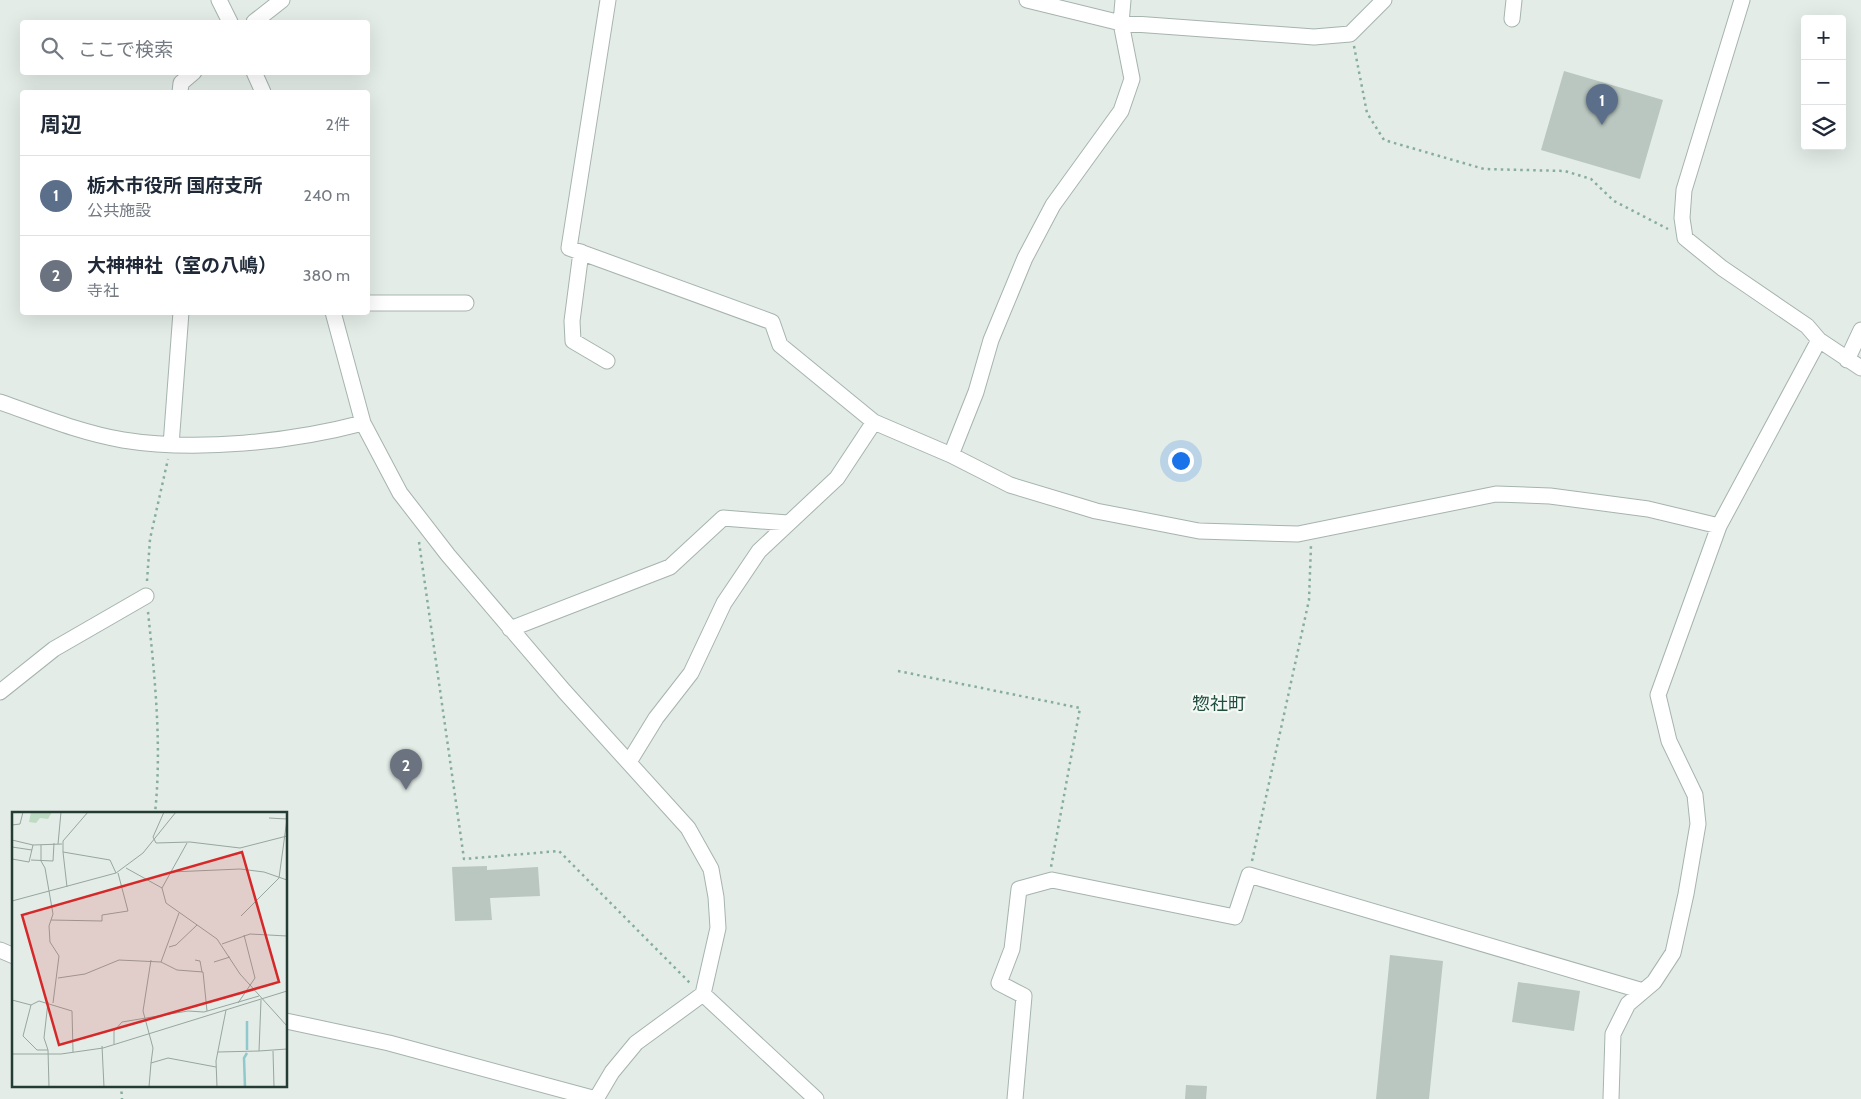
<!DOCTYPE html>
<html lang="ja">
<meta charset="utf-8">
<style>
:root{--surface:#fff;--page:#f2f2f3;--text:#1f2937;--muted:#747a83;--line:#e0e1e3;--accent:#7c3aed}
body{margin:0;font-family:Cabin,"Noto Sans JP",sans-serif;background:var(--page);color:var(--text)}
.controls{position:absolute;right:15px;top:15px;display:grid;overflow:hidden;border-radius:5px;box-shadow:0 5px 20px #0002}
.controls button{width:45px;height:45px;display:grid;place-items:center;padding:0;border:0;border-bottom:1px solid var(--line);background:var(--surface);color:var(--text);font:25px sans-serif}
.you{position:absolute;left:1180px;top:460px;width:18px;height:18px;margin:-12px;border:4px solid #fff;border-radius:50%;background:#1a73e8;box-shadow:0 0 0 8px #1a73e833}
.badge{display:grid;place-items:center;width:32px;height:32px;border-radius:50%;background:var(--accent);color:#fff;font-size:16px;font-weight:700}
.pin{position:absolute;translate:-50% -41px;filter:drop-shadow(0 1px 2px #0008)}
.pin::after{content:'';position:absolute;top:26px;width:18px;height:15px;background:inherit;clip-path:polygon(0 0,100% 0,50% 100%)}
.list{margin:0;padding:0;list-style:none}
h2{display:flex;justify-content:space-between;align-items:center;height:65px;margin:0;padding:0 20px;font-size:21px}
h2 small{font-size:16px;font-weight:400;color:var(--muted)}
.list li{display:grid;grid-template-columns:32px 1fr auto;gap:15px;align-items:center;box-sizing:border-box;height:80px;padding:0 20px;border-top:1px solid var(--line)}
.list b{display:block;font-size:19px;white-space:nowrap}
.list p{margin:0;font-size:16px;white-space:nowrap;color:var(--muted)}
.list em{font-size:16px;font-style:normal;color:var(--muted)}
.icon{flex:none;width:28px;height:28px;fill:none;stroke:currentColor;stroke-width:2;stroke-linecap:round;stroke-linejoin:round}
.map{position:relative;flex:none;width:1861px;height:1099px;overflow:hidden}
.search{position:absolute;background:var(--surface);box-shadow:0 5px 20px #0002;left:20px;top:20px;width:350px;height:55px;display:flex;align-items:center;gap:12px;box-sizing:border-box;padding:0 18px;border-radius:5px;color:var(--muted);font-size:19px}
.panel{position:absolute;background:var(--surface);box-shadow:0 5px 20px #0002;left:20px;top:90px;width:350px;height:225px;border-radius:5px}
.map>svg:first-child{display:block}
</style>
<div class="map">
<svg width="1861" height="1099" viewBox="0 0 1861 1099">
<rect width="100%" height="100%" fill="#e3ece7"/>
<path fill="#b9c7c0" d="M1564,71L1663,100L1640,179L1541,150Z
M487,866V870L538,867L540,896L490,898L492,920L455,921L452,867Z
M1390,955L1443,961L1429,1099H1376Z
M1518,982L1580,991L1574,1031L1512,1022Z
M1186,1085L1207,1086L1206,1099H1185Z"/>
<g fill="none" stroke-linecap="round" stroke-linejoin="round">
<defs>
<path id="minor" d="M219,0L230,22
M608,0L569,248L772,322L780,345L874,422
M1027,0L1121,23L1314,37L1350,34L1384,0
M1742,0L1684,190L1682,218L1685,238L1722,268L1807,326L1819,340L1861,368
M1512,19L1514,0
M254,22L282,0
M254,72L263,92
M180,92L181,83L194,72
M581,252L572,321L573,341L607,361
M368,303H466
M333,312L363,423L400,493L448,555L564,691L688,828L711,869L716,897L718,928L703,994L636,1043L612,1072L596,1099
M1847,360L1861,330
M0,402C40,416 81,433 123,440C197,452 291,442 363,423
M171,445L181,312
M951,455L976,392L991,340L1025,258L1053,205L1121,111L1132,79L1121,23L1123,0
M510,629L670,567L723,518L788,523
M0,692L54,649L146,596
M629,762L656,718L691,673L724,603L759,551L837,478L874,422L951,455L1010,485L1096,511L1199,531L1298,534L1496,494L1550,496L1648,509L1719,526
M0,950L14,956
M703,994L816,1099
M286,1021L389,1043L596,1099
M1015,1099L1024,996L999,983L1012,949L1019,889L1052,880L1235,917L1249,875L1643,991
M1611,1099L1613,1034L1628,1004L1654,982L1673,953L1686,894L1698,824L1695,795L1669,741L1658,695L1719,526L1819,340"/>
</defs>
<use href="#minor" stroke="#a6b4ae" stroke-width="17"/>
<path stroke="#86ad9e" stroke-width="2.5" stroke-dasharray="2.5 4" stroke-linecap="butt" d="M1354,46L1367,113L1384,140L1484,169L1565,171L1591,179L1614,201L1668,229
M419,542L464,859L559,851L691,984
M147,581L150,539L168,459
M148,612C155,678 162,747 155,813
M898,671L1080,708L1051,867
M1252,861L1309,600L1311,545
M121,1085L122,1099"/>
<use href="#minor" stroke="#fff" stroke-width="15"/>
</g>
<g text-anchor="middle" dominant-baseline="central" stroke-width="4.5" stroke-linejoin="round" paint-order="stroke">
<g font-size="18" fill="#214d3f" stroke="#f4f9f6">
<text x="1219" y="704">惣社町</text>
</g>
</g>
<g transform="translate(12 812)">
<rect width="275" height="275" fill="#e3ece7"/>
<path d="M19,0H40L36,7L28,6L24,11L17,10Z" fill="#bedcc3"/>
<path fill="none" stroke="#8fc8cd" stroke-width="2.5" d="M235,238V209M233,275L232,246L235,241"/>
<path fill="none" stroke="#97a69f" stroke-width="1" d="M76,0L51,29V40L98,48L104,61M152,0L141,25L144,31L178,30L228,36L275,24M257,6L275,7M0,13L8,12L11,0M0,28L21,33L50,32M175,31L150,76L154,91L205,127L228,162L275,214M46,32L49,0M29,33V49L33,56L41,102L37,114L38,130L47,144L41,191M0,35L20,38M51,40L55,75M0,47L17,50L21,33M19,48L41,49L42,31M114,56L150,76M159,60L228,57L252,60L275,68M0,89L104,61L131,41L164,0M229,104L267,66L275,7M39,108L90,109V103L116,99L106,61M210,132L238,122L275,124M157,135L164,133L185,113M139,148L131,199L141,236L139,251L156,246L204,255M183,148L188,149L190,160M149,150L165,158L191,160L195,199M202,150L218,145M46,166L73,162L107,148L149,150L167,101M0,188L19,193M36,190L32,226L36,238L37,275M226,191L243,166L232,123M102,232V219L110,210L176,199L192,200L247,184M90,234L92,275M36,238H25L11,224L19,193L27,189L60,199L61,240M247,239L275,237M261,239L262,275M206,240L247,239L249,188M0,242H49L91,236L275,179M137,275L139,251M205,275L204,249L214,198"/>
<path fill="#d62828" fill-opacity="0.15" stroke="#d62828" stroke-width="2.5" d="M230,40L267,170L47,233L10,103Z"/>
<rect width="275" height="275" fill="none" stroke="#243c34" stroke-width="2.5"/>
</g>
</svg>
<div class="controls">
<button>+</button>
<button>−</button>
<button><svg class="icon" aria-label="layers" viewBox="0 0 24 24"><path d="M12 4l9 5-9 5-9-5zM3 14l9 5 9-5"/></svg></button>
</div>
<div class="you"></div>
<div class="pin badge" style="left:1602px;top:125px;background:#5c6f8a">1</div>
<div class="pin badge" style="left:406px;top:790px;background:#6b7280">2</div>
<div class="search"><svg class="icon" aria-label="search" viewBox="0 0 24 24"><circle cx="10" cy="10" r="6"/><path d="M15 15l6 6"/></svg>ここで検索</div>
<section class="panel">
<h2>周辺<small>2件</small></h2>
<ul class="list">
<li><span class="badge" style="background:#5c6f8a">1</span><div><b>栃木市役所 国府支所</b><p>公共施設</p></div><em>240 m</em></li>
<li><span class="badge" style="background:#6b7280">2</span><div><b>大神神社（室の八嶋）</b><p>寺社</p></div><em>380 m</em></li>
</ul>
</section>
</div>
